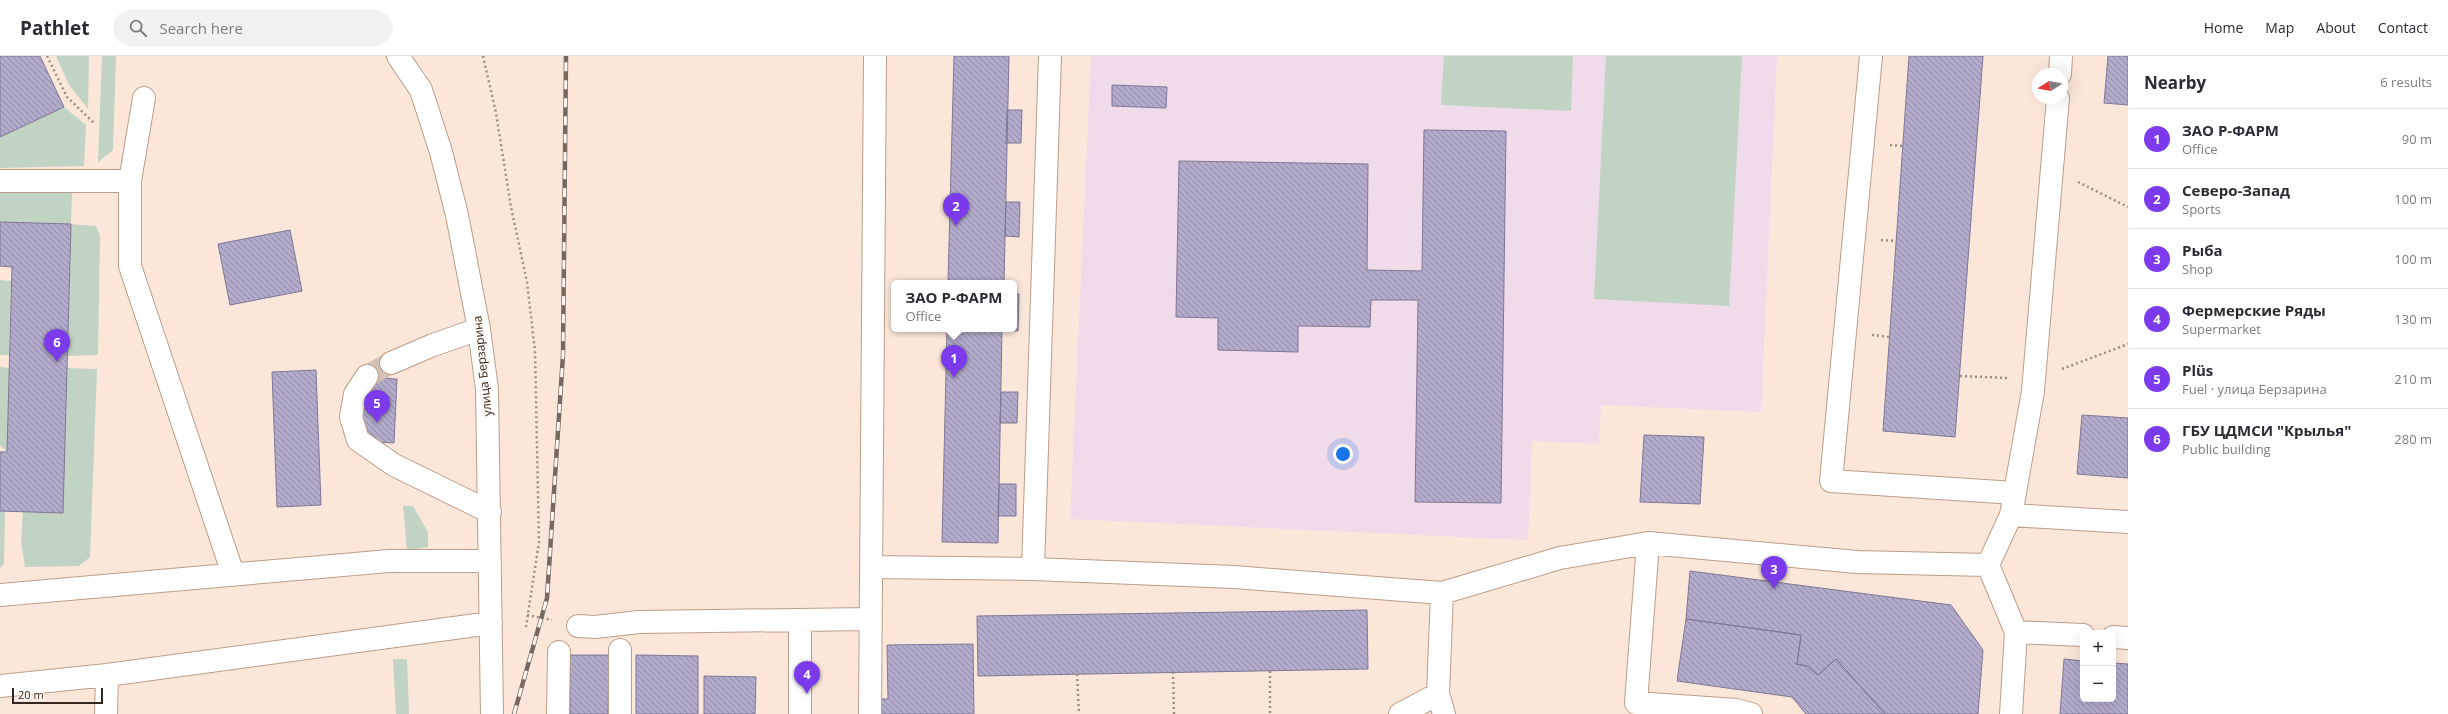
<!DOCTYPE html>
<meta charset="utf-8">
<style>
:root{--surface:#fff;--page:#f2f2f3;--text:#2b2b33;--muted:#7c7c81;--line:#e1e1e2;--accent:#7c3aed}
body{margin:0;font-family:"Open Sans",sans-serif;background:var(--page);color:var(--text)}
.controls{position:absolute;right:12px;bottom:12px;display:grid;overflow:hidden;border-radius:6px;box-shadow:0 4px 16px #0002}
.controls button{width:36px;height:36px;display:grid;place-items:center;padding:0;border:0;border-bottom:1px solid var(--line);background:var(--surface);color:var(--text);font:20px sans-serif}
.compass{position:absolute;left:2032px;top:12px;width:36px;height:36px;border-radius:50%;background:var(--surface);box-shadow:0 4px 16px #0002;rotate:259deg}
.scale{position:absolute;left:12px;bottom:10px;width:91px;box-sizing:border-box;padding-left:4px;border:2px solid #33271f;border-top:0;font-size:11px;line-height:14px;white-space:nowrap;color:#33271f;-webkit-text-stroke:3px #fef8f3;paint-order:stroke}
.you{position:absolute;left:1343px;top:398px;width:14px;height:14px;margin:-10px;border:3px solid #fff;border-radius:50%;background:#1a73e8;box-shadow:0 0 0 6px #1a73e833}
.badge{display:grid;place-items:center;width:26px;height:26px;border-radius:50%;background:var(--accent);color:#fff;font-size:13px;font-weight:700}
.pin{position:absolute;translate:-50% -33px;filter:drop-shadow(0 1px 2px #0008)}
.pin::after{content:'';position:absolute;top:21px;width:14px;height:12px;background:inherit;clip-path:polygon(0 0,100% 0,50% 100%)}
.popup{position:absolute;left:891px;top:224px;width:126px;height:52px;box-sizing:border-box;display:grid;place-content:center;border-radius:6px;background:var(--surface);filter:drop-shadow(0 1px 3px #0005);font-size:13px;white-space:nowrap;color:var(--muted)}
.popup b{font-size:15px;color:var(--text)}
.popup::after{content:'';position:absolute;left:50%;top:100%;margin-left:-8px;border:8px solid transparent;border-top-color:var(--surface)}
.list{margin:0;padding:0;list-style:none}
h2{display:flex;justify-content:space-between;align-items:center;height:52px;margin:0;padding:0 16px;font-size:17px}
h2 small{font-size:13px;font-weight:400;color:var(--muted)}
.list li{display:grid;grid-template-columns:26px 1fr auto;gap:12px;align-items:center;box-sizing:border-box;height:60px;padding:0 16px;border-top:1px solid var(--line)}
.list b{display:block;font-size:15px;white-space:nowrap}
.list p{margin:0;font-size:13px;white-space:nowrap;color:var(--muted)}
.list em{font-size:13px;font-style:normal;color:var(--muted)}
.icon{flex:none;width:22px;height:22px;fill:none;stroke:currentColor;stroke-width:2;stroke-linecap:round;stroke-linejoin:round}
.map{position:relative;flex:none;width:2128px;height:658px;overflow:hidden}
header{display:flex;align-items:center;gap:24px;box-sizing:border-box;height:56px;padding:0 20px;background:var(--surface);border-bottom:1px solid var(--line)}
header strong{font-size:19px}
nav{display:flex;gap:22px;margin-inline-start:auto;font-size:14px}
.search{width:280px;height:36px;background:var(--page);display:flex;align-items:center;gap:10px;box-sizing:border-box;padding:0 14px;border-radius:22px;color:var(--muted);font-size:15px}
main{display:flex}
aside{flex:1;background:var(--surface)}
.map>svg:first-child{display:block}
</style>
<header>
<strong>Pathlet</strong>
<div class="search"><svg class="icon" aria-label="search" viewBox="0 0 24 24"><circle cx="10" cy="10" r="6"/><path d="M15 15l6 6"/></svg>Search here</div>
<nav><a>Home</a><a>Map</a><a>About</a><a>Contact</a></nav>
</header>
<main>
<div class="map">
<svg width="2128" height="658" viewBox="0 0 2128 658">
<defs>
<pattern id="building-back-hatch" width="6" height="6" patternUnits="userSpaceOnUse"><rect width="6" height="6" fill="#b3abcb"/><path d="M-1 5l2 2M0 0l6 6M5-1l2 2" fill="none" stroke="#928ba4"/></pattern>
</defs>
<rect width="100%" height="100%" fill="#fbe7da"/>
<path fill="#efdbea" d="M1091,0H1777L1761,356L1601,349L1599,388L1532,385L1528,484L1070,463Z"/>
<path fill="#c1d3c2" d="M56,0H89L88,53L69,29Z
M102,0H116L113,94L98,106Z
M1444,0H1573L1571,55L1441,49Z
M1606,0H1742L1729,250L1594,243Z
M64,51L86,69L84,110L0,112V81Z
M31,134L72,137L71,168L96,170L100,179L98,299L67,300L0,166V136Z
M0,224L11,225L9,299H0Z
M0,311L9,312L7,396L0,389Z
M67,312L97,313L90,501L79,510L25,511L21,485L23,455Z
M403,450H413L428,476V491L407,494Z
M0,455H5L4,507L0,512Z
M393,603H407L409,658H396Z"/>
<path fill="url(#building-back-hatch)" stroke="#7f7795" d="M0,0H40L64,51L0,81Z
M954,0H1009L1004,227H948Z
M1909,0H1983L1955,381L1883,375Z
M2108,0H2128V49L2104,47Z
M1112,29L1167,31L1166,52L1112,50Z
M1007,54H1022L1021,87H1006Z
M1424,74L1506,75L1501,447L1415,446L1418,244H1371L1370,271L1298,270V296L1218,294V262L1176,261L1179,105L1368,108L1367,214L1422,215Z
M1006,146H1020L1019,181L1005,180Z
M0,166L71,168L63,457L0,455V396H7L12,211L0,210Z
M290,174L302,235L230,249L218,188Z
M1014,238H1019L1018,275L1002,274L1014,273Z
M947,273H1002L998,487L942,486Z
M316,314L321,449L277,451L272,316Z
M362,321L397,323L394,387L359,385Z
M1001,336H1018L1017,367H1000Z
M2082,359L2128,362V422L2077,418Z
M1644,379L1704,381L1700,448L1640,446Z
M999,428H1016V460H998Z
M1690,515L1951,549L1983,594L1978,658H1885L1836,603L1818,619L1807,610L1797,608L1801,579L1686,563Z
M1367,554L1368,613L978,620L977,560Z
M1686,563L1801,579L1797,608L1807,610L1818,619L1836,603L1885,658H1806L1792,641L1677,625Z
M973,588L974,658H878V643H888L887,589Z
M570,599H609L608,658H570Z
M636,599L698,600V658H636Z
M2064,603L2083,605V643H2113V607L2128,608V658H2060Z
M704,620L756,621L755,658H704Z"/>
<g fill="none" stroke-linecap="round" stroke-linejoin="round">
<path stroke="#d3c1b5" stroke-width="22" stroke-dasharray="22 11" stroke-linecap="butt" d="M367,320L391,307"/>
<defs>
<path id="minor" d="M398,0L421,34L441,96L457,159L479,273L487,333L492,658
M1871,0L1831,425L2015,437
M2060,18L2061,0
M0,125H130L144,42
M130,125V210L233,518
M391,307L433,289L479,273
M367,320L355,338L351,361L358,384L394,409L490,456
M2011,459L2128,466
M1648,487L1636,647L1736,654L1751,658
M1988,509L2011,459L2033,335L2058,42
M871,511L1033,513L1234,521L1442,537L1560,502L1648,487L1857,506L1988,509L2016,576L2011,658
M1033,513L1050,0
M0,539L389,505H490
M578,570L595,571L639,566L869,563
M2016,576L2083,579
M2113,581L2128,582
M0,630L107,619L491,567
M1438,638L1444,658
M106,658L107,619
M558,658L559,596
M620,658V594
M800,658V564
M870,658L875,0
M1400,658L1438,638L1442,537"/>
</defs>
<use href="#minor" stroke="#bc9d89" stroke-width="24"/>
<path stroke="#9d8d82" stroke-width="2.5" stroke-dasharray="2 3" stroke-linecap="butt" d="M47,0L67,41L94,67
M483,0L496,57L511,151L527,226L535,295L539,486L526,571
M1890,89L1903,90
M2078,126L2128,151
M1881,184L1896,185
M1872,279L1890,281
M2062,313L2128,288
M1960,320L2007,322
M527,559L552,564
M1270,615V658
M1173,616L1174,658
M1077,618L1079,658"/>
<use href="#minor" stroke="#fff" stroke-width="22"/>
<defs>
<path id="rail" d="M514,658L547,542L563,299L566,0"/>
</defs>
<use href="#rail" stroke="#77685f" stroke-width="4.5"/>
<use href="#rail" stroke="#fef8f3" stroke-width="3" stroke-dasharray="9" stroke-linecap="butt"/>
</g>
<g text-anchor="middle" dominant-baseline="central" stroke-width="3" stroke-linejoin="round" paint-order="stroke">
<g font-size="12" fill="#33271f" stroke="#fef8f3">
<text transform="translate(482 310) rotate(-96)">улица Берзарина</text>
</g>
</g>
</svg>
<div class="controls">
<button>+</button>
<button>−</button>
</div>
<svg class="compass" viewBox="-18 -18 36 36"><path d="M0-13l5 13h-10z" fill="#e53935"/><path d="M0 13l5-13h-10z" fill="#7c7c81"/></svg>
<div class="scale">20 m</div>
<div class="you"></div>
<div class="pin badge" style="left:954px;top:322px">1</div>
<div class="popup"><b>ЗАО Р-ФАРМ</b>Office</div>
<div class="pin badge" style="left:956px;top:170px">2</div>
<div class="pin badge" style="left:1774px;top:533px">3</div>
<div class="pin badge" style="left:807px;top:638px">4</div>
<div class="pin badge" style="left:377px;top:367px">5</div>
<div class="pin badge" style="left:57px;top:306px">6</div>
</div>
<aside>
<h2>Nearby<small>6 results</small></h2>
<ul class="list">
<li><span class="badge">1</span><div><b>ЗАО Р-ФАРМ</b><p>Office</p></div><em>90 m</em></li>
<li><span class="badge">2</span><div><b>Северо-Запад</b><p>Sports</p></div><em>100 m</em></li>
<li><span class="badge">3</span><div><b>Рыба</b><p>Shop</p></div><em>100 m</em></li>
<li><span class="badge">4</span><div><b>Фермерские Ряды</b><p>Supermarket</p></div><em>130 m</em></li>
<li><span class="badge">5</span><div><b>Plüs</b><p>Fuel · улица Берзарина</p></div><em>210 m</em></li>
<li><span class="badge">6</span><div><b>ГБУ ЦДМСИ &quot;Крылья&quot;</b><p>Public building</p></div><em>280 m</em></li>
</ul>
</aside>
</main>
